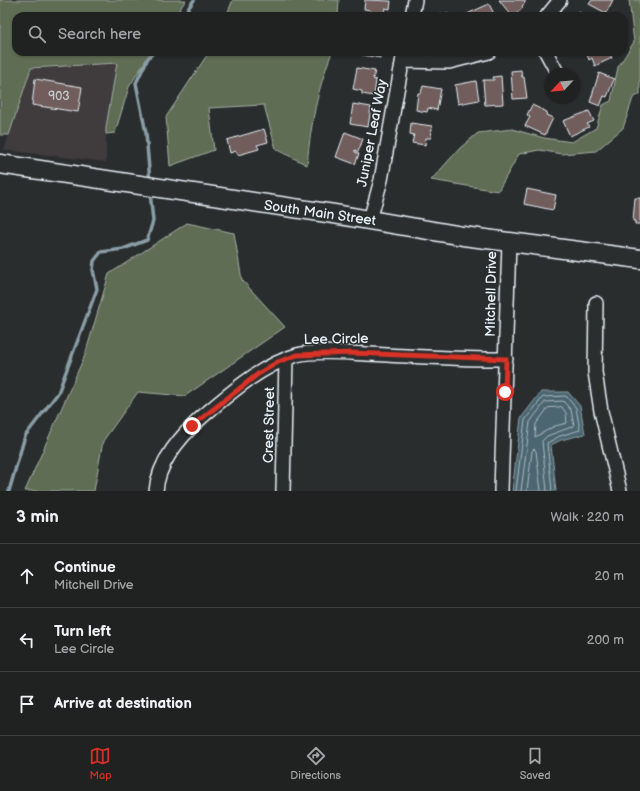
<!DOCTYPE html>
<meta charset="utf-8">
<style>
:root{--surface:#202222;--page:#2d2f2f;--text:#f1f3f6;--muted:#a2a4a5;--line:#3d3f40;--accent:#d93025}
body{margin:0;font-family:"Balsamiq Sans",sans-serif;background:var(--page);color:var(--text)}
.compass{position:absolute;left:544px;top:68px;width:36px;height:36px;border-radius:50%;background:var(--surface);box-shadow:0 1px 3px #0004;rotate:244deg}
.stop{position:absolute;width:12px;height:12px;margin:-9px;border:3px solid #d93025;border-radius:50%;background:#fff}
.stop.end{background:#d93025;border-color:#fff;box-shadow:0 1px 4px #0008}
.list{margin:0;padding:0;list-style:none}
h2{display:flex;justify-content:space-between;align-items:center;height:52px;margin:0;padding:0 16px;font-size:17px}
h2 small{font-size:13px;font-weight:400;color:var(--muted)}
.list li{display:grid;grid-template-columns:26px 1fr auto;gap:12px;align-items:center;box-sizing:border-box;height:64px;padding:0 16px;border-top:1px solid var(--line)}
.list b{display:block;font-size:15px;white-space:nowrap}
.list p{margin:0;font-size:13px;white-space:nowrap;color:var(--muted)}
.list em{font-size:13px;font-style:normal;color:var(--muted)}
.icon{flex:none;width:22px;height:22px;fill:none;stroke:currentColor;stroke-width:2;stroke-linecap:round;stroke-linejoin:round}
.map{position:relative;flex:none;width:640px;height:491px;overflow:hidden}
.search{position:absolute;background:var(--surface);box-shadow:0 1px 3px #0004;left:12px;right:12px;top:12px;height:44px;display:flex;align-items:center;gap:10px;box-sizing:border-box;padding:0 14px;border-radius:12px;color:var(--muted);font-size:15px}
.sheet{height:244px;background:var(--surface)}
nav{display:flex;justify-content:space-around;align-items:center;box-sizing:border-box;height:56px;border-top:1px solid var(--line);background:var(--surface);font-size:11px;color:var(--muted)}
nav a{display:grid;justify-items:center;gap:2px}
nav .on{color:var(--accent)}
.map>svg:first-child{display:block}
</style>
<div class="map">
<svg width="640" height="491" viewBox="0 0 640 491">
<rect width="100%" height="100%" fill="#2a2d2e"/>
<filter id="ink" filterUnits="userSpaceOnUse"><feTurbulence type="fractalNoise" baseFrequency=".025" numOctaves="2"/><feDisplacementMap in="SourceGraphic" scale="8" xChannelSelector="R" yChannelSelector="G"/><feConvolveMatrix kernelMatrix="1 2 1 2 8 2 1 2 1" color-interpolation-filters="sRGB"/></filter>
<g filter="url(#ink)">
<path fill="#3f3b3c" d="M117,63L106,127V162L4,150L31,68Z"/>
<path fill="#606d54" stroke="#a4afa6" d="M0,0H186L175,16H16V52H151L129,87L115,133L106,134V127L117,63L31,68L9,135H0Z
M233,0H339L338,16H226Z
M629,0H640V94L633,98L623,128L596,151L562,154L539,150L519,154L498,191L431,180L460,148L478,133L512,129L544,138L572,142L596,128L603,105L611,101L618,67L634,42Z
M209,52H332C317,91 311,123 307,165L276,149L264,105L209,108L214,150L170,166L166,117Z
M187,223L234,233L242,280L285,327L185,396L138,392L103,441L94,491H25L85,355L109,274Z"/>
<path fill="#4c6670" stroke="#8a9ea6" d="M541,392H568L580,406L585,434L561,440L551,445L556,491H512L521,418Z"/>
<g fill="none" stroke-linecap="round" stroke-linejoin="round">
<path stroke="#aab9c2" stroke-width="1" d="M562,407L566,413L567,423L555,426L535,437L536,424L548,408Z
M516,491L525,420L543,397L566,396L576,408L580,430L560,436L547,443L552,491
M521,491L530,422L545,402L563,401L571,410L574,426L547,436L542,441L547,491
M527,491L532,451L534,449L536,451L541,491"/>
<path stroke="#8a9ea6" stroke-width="3.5" d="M183,16L194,0
M150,182L146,133L136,83L148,58L154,52
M9,491L25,436L58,393L97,289L93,270L94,261L101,252L123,249L147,240L153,221L150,192"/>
</g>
<path fill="#705d5c" stroke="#e8f1f8" d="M365,0L391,1L390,9L385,8L384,15L369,16L370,10L364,9Z
M499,0H525V3L522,6L523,8L517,13L515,12L511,15Z
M592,0H613L606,13L589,4Z
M489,4L495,16H465V15Z
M578,11L584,16H573Z
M440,13L449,14V16H440Z
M363,52H381L380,58L362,55Z
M586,52H609L612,58L595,66L592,58L589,60Z
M357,68L375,71L373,79L376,80L374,96L362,94V91L353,89Z
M521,70L522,77H524L527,98L513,99L511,71Z
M599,73L614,79L607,97L604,96L600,106L590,102Z
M501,76L503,104L485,105L483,80H494L493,77Z
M35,79L82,87L78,112L32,105Z
M476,81L479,100L458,104L455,85Z
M423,86L441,89L437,110L428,108L427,112L416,110L418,93H421Z
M353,104L371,107L368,127L350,124Z
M532,105L547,112L546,115L553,118L545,135L525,126L530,117L527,115Z
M589,111L594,121L587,124L589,127L570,136L563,121Z
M411,123L432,126L431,138H426L425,145L412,143L414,135L410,134Z
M264,129L268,142L257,145L259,149L238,155L236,151L230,153L227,140Z
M345,132L363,139L358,152L355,150V152L359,154L355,164L336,157Z
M527,189L556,195L553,210L524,204Z
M635,198H640V224H635V221H633Z"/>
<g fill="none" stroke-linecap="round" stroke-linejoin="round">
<defs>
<path id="street" d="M412,16L415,0
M547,16L560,0
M546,52L558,74
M403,61L449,62L489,52
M370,220L381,180L404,52
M596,303L595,372L601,411L620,491
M156,491C158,461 182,435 203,416C230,393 262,365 297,355C314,350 347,353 366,354C413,356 459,360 506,359
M283,491L286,359
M501,491L509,242"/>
<path id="secondary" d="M0,164L334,214L463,236L640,259"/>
</defs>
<use href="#street" stroke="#e8f1f8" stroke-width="16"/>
<use href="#secondary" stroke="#e8f1f8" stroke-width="21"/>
<use href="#street" stroke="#2a2d2e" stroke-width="13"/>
<use href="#secondary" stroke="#2a2d2e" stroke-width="18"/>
</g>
</g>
<g fill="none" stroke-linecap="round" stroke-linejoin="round" filter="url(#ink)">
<path stroke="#d93025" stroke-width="5" d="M192,426L258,374L278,362L297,355L351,353L506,359L505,392"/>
</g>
<g text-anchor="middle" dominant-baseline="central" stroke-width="3" stroke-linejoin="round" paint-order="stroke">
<g font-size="12" fill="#caccd1">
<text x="59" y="96">903</text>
</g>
<g font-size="14" fill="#e8f1f8" stroke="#2a2d2e">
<text transform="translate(372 133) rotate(-79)">Juniper Leaf Way</text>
<text transform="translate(320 213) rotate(8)">South Main Street</text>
<text transform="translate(491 294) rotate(-89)">Mitchell Drive</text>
<text transform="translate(336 339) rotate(-1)">Lee Circle</text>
<text transform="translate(269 425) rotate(-89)">Crest Street</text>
</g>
</g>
</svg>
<svg class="compass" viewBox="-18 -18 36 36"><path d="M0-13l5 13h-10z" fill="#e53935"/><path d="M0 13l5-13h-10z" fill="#a2a4a5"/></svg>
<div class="stop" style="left:505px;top:392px"></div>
<div class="stop end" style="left:192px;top:426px"></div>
<div class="search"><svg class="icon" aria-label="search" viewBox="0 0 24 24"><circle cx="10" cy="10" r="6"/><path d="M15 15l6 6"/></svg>Search here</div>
</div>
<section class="sheet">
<h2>3 min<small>Walk · 220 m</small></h2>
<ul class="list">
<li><svg class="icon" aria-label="ahead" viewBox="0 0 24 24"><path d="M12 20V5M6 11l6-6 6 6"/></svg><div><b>Continue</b><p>Mitchell Drive</p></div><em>20 m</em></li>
<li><svg class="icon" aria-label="left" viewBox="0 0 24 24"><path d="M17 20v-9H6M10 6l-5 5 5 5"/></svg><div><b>Turn left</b><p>Lee Circle</p></div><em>200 m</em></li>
<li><svg class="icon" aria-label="arrive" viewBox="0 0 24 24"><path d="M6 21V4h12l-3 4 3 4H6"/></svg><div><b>Arrive at destination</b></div></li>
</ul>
</section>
<nav>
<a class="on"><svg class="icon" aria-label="map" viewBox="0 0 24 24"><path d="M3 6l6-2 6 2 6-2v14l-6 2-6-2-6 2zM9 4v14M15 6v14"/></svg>Map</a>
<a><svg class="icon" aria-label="directions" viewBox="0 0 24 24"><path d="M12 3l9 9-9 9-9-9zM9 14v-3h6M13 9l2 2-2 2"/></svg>Directions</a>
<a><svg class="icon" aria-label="saved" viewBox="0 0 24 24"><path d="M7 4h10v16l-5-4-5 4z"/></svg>Saved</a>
</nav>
